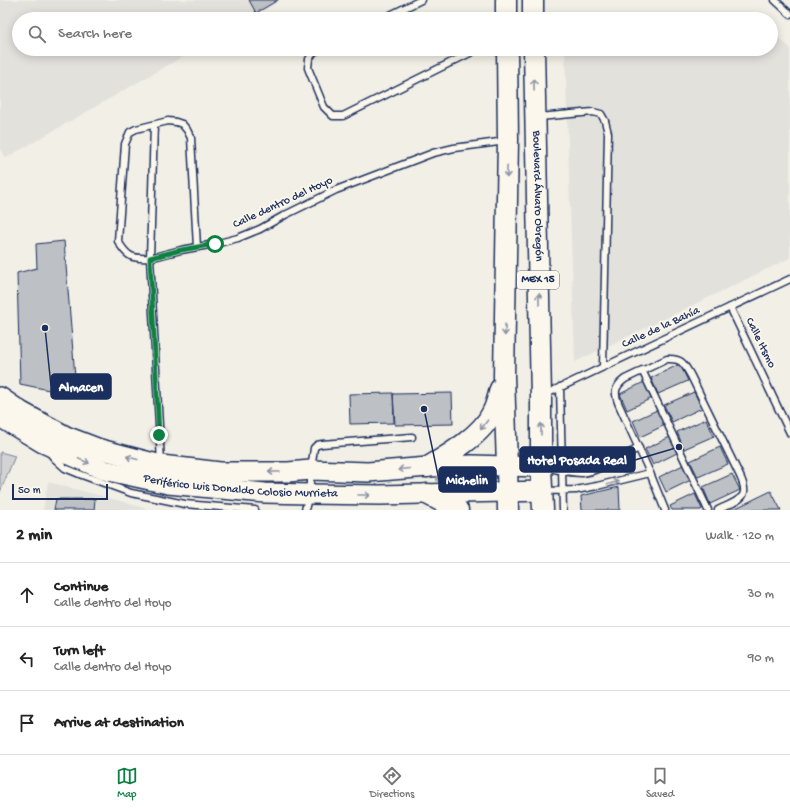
<!DOCTYPE html>
<meta charset="utf-8">
<style>
:root{--surface:#fff;--page:#f2f2f2;--text:#222;--muted:#767676;--line:#e0e0e0;--accent:#0b8043}
body{margin:0;font-family:"Gochi Hand",sans-serif;background:var(--page);color:var(--text)}
.scale{position:absolute;left:12px;bottom:10px;width:96px;box-sizing:border-box;padding-left:4px;border:2px solid #1b2f5e;border-top:0;font-size:11px;line-height:14px;white-space:nowrap;color:#1b2f5e;-webkit-text-stroke:3px #fbf7ec;paint-order:stroke}
.stop{position:absolute;width:12px;height:12px;margin:-9px;border:3px solid #0b8043;border-radius:50%;background:#fff}
.stop.end{background:#0b8043;border-color:#fff;box-shadow:0 1px 4px #0008}
.list{margin:0;padding:0;list-style:none}
h2{display:flex;justify-content:space-between;align-items:center;height:52px;margin:0;padding:0 16px;font-size:17px}
h2 small{font-size:13px;font-weight:400;color:var(--muted)}
.list li{display:grid;grid-template-columns:26px 1fr auto;gap:12px;align-items:center;box-sizing:border-box;height:64px;padding:0 16px;border-top:1px solid var(--line)}
.list b{display:block;font-size:15px;white-space:nowrap}
.list p{margin:0;font-size:13px;white-space:nowrap;color:var(--muted)}
.list em{font-size:13px;font-style:normal;color:var(--muted)}
.icon{flex:none;width:22px;height:22px;fill:none;stroke:currentColor;stroke-width:2;stroke-linecap:round;stroke-linejoin:round}
.map{position:relative;flex:none;width:790px;height:510px;overflow:hidden}
.search{position:absolute;background:var(--surface);box-shadow:0 2px 10px #0003;left:12px;right:12px;top:12px;height:44px;display:flex;align-items:center;gap:10px;box-sizing:border-box;padding:0 14px;border-radius:22px;color:var(--muted);font-size:15px}
.sheet{height:244px;background:var(--surface)}
nav{display:flex;justify-content:space-around;align-items:center;box-sizing:border-box;height:56px;border-top:1px solid var(--line);background:var(--surface);font-size:11px;color:var(--muted)}
nav a{display:grid;justify-items:center;gap:2px}
nav .on{color:var(--accent)}
.map>svg:first-child{display:block}
</style>
<div class="map">
<svg width="790" height="510" viewBox="0 0 790 510">
<rect width="100%" height="100%" fill="#f2efe6"/>
<filter id="ink" filterUnits="userSpaceOnUse"><feTurbulence type="fractalNoise" baseFrequency=".025" numOctaves="2"/><feDisplacementMap in="SourceGraphic" scale="8" xChannelSelector="R" yChannelSelector="G"/><feConvolveMatrix kernelMatrix="1 2 1 2 8 2 1 2 1" color-interpolation-filters="sRGB"/></filter>
<g filter="url(#ink)">
<path fill="#e2e1dc" d="M0,0H281L248,19H19V49H196L6,158L0,149Z
M758,15L761,19H607H609Z
M771,31L790,48V258L575,362L565,49H771Z
M48,482L117,500L150,510H43Z"/>
<path fill="#d2d3d2" stroke="#768198" d="M0,452L15,456L0,492Z"/>
<path fill="#bdc0c4" stroke="#1b2f5e" d="M249,0H278L256,13Z
M64,241L76,389L54,391L20,384L17,273L37,268L36,244Z
M680,364L688,381L658,394L651,378Z
M644,382L652,398L627,410L620,394Z
M694,392L702,408L672,422L664,405Z
M393,393L394,423L350,424L349,394Z
M452,393L453,424L395,425L393,394Z
M657,410L665,425L640,437L633,421Z
M706,419L714,436L684,449L677,432Z
M670,437L677,453L653,465L645,449Z
M720,447L728,464L698,477L690,461Z
M683,465L691,480L666,492L659,477Z
M732,474L740,490L710,504L703,487Z
M619,487L620,510H582L581,496Z
M771,491L781,510H732Z
M695,494L702,509L701,510H672L670,506Z
M56,499H95L94,510H54Z"/>
<g fill="none" stroke-linecap="round" stroke-linejoin="round">
<defs>
<path id="service" d="M775,0L790,14
M382,19L421,0
M320,49L314,52L309,59L308,68L324,107L333,116H343L478,49
M539,117L593,112L601,114L605,121L608,133L603,367
M154,125L150,258C132,259 127,257 118,241L125,144L130,132L136,129L168,121L176,122L182,124L187,130L191,138L197,247
M730,307L790,433
M642,370L708,510
M560,387L563,510
M544,395L790,279
M49,452L55,459L65,468L82,475L131,493L185,504L255,510
M161,463L150,258L181,250L215,244L238,238L260,229L285,215L336,190L433,153L454,148L506,141
M544,467C556,469 570,473 582,473C598,472 624,455 639,448
M546,491L576,490L597,486L650,473
M305,510L309,494L311,470L314,448L317,445L322,444L412,437
M665,510L650,473L619,405C614,393 614,387 625,379L667,359C682,358 684,364 691,376L740,476C742,481 745,486 744,492C743,501 725,506 718,510"/>
<g id="primary">
<path d="M0,397L22,412L66,436L100,449L161,465L220,472H288L311,470L368,472L428,467L472,465L541,467"/>
<path id="s1" d="M0,417L43,443L104,470L168,484L265,493L309,494L380,495L543,491"/>
</g>
<g id="trunk">
<path d="M506,0V19"/>
<path d="M533,0V19"/>
<path d="M507,49L508,140L504,376L507,466L508,510"/>
<path id="s2" d="M534,49L541,397V467L543,510"/>
<path d="M428,467C448,455 482,435 492,413C496,406 498,397 500,389"/>
<path d="M427,494L458,510"/>
</g>
</defs>
<use href="#service" stroke="#1b2f5e" stroke-width="9"/>
<use href="#primary" stroke="#1b2f5e" stroke-width="22"/>
<use href="#trunk" stroke="#1b2f5e" stroke-width="23"/>
<use href="#service" stroke="#fbf7ec" stroke-width="6"/>
<use href="#primary" stroke="#fbf7ec" stroke-width="19"/>
<use href="#trunk" stroke="#fbf7ec" stroke-width="20"/>
</g>
<circle fill="#959cab" cx="441" cy="479" r="5"/>
<defs><path id="oneway-shaft" d="M-6 0H5M1.5-3L5.5 0L1.5 3" fill="none" stroke-width="1.6" stroke-linecap="round" stroke-linejoin="round"/></defs>
<g stroke="#8b93a5">
<use href="#oneway-shaft" transform="translate(534 85) rotate(-91)"/>
<use href="#oneway-shaft" transform="translate(507 172) rotate(91)"/>
<use href="#oneway-shaft" transform="translate(539 299) rotate(-91)"/>
<use href="#oneway-shaft" transform="translate(505 330) rotate(91)"/>
<use href="#oneway-shaft" transform="translate(484 425) rotate(127)"/>
<use href="#oneway-shaft" transform="translate(541 429) rotate(-90)"/>
<use href="#oneway-shaft" transform="translate(132 458) rotate(-165)"/>
<use href="#oneway-shaft" transform="translate(84 461) rotate(23)"/>
<use href="#oneway-shaft" transform="translate(404 469) rotate(175)"/>
<use href="#oneway-shaft" transform="translate(274 472) rotate(180)"/>
<use href="#oneway-shaft" transform="translate(613 483) rotate(-14)"/>
<use href="#oneway-shaft" transform="translate(364 495)"/>
</g>
</g>
<g fill="none" stroke-linecap="round" stroke-linejoin="round" filter="url(#ink)">
<path stroke="#0b8043" stroke-width="5" d="M159,435L150,258L181,250L215,244"/>
</g>
<g text-anchor="middle" dominant-baseline="central" stroke-width="3.5" stroke-linejoin="round" paint-order="stroke">
<rect fill="#fbf7ec" stroke="#5e6b89" stroke-width="1" x="517" y="271" width="42" height="18" rx="3"/>
<g font-size="11" font-weight="bold" fill="#1b2f5e">
<text x="538" y="280">MEX 15</text>
</g>
<g font-size="12" fill="#1b2f5e" stroke="#fbf7ec">
<text stroke="none"><textPath href="#s2" startOffset="147">Boulevard Álvaro Obregón</textPath></text>
<text transform="translate(283 203) rotate(-25)">Calle dentro del Hoyo</text>
<text transform="translate(661 328) rotate(-25)">Calle de la Bahía</text>
<text transform="translate(760 343) rotate(64)">Calle Itsmo</text>
<text stroke="none"><textPath href="#s1" startOffset="255">Periférico Luis Donaldo Colosio Murrieta</textPath></text>
</g>
</g>
<path fill="none" stroke="#1b2f5e" stroke-width="1.5" d="M45 328L51 386M679 447L635 460M424 409L439 480"/>
<g fill="#1b2f5e" stroke="#fbf7ec" stroke-width="1.5">
<circle cx="45" cy="328" r="4"/>
<circle cx="679" cy="447" r="4"/>
<circle cx="424" cy="409" r="4"/>
</g>
<g fill="#1b2f5e" stroke="#1b2f5e" stroke-width="1.5">
<rect x="51" y="374" width="60" height="25" rx="4"/>
<rect x="520" y="447" width="115" height="25" rx="4"/>
<rect x="439" y="467" width="57" height="25" rx="4"/>
</g>
<g font-size="13" text-anchor="middle" font-weight="bold" fill="#fff">
<text x="81" y="391">Almacen</text>
<text x="577" y="464">Hotel Posada Real</text>
<text x="467" y="484">Michelin</text>
</g>
</svg>
<div class="scale">50 m</div>
<div class="stop" style="left:215px;top:244px"></div>
<div class="stop end" style="left:159px;top:435px"></div>
<div class="search"><svg class="icon" aria-label="search" viewBox="0 0 24 24"><circle cx="10" cy="10" r="6"/><path d="M15 15l6 6"/></svg>Search here</div>
</div>
<section class="sheet">
<h2>2 min<small>Walk · 120 m</small></h2>
<ul class="list">
<li><svg class="icon" aria-label="ahead" viewBox="0 0 24 24"><path d="M12 20V5M6 11l6-6 6 6"/></svg><div><b>Continue</b><p>Calle dentro del Hoyo</p></div><em>30 m</em></li>
<li><svg class="icon" aria-label="left" viewBox="0 0 24 24"><path d="M17 20v-9H6M10 6l-5 5 5 5"/></svg><div><b>Turn left</b><p>Calle dentro del Hoyo</p></div><em>90 m</em></li>
<li><svg class="icon" aria-label="arrive" viewBox="0 0 24 24"><path d="M6 21V4h12l-3 4 3 4H6"/></svg><div><b>Arrive at destination</b></div></li>
</ul>
</section>
<nav>
<a class="on"><svg class="icon" aria-label="map" viewBox="0 0 24 24"><path d="M3 6l6-2 6 2 6-2v14l-6 2-6-2-6 2zM9 4v14M15 6v14"/></svg>Map</a>
<a><svg class="icon" aria-label="directions" viewBox="0 0 24 24"><path d="M12 3l9 9-9 9-9-9zM9 14v-3h6M13 9l2 2-2 2"/></svg>Directions</a>
<a><svg class="icon" aria-label="saved" viewBox="0 0 24 24"><path d="M7 4h10v16l-5-4-5 4z"/></svg>Saved</a>
</nav>
